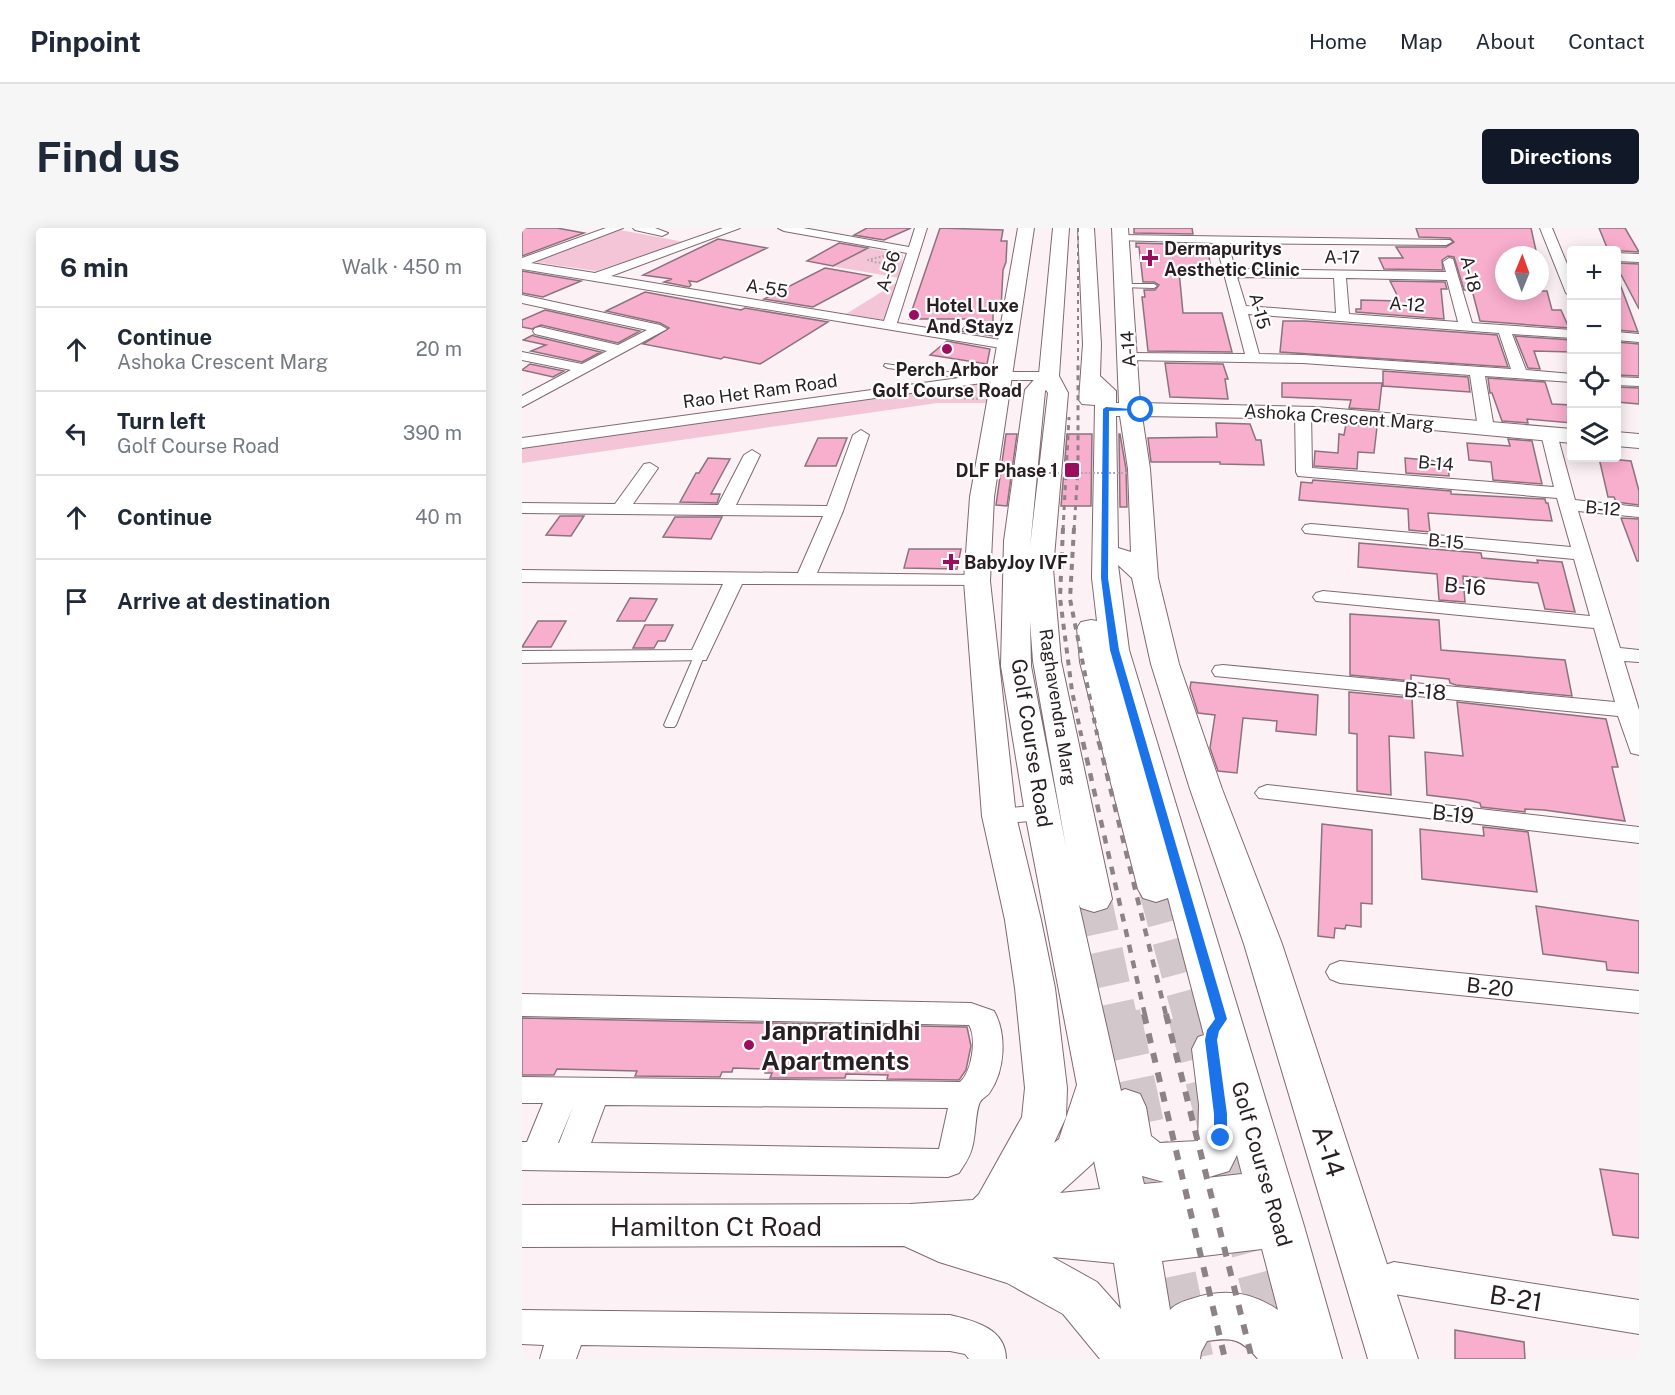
<!DOCTYPE html>
<meta charset="utf-8">
<style>
:root{--surface:#fff;--page:#f6f6f7;--text:#1f2937;--muted:#747a83;--line:#e0e1e3;--accent:#111827}
body{margin:0;font-family:"Public Sans",sans-serif;background:var(--page);color:var(--text)}
.controls{position:absolute;right:18px;top:18px;display:grid;overflow:hidden;border-radius:6px;box-shadow:0 3px 15px #0003}
.controls button{width:54px;height:54px;display:grid;place-items:center;padding:0;border:0;border-bottom:2px solid var(--line);background:var(--surface);color:var(--text);font:30px sans-serif}
.compass{position:absolute;left:973px;top:18px;width:54px;height:54px;border-radius:50%;background:var(--surface);box-shadow:0 3px 15px #0003;rotate:1deg}
.stop{position:absolute;width:18px;height:18px;margin:-14px;border:4px solid #1a73e8;border-radius:50%;background:#fff}
.stop.end{background:#1a73e8;border-color:#fff;box-shadow:0 2px 6px #0008}
.list{margin:0;padding:0;list-style:none}
h2{display:flex;justify-content:space-between;align-items:center;height:78px;margin:0;padding:0 24px;font-size:26px}
h2 small{font-size:20px;font-weight:400;color:var(--muted)}
.list li{display:grid;grid-template-columns:39px 1fr auto;gap:18px;align-items:center;box-sizing:border-box;height:84px;padding:0 24px;border-top:2px solid var(--line)}
.list b{display:block;font-size:22px;white-space:nowrap}
.list p{margin:0;font-size:20px;white-space:nowrap;color:var(--muted)}
.list em{font-size:20px;font-style:normal;color:var(--muted)}
.icon{flex:none;width:33px;height:33px;fill:none;stroke:currentColor;stroke-width:2;stroke-linecap:round;stroke-linejoin:round}
.map{position:relative;flex:none;width:1117px;height:1131px;overflow:hidden;border-radius:6px}
header{display:flex;align-items:center;gap:36px;box-sizing:border-box;height:84px;padding:0 30px;background:var(--surface);border-bottom:2px solid var(--line)}
header strong{font-size:28px}
nav{display:flex;gap:33px;margin-inline-start:auto;font-size:21px}
.intro{display:flex;align-items:center;justify-content:space-between;box-sizing:border-box;height:144px;padding:0 36px}
h1{margin:0;font-size:42px}
.button{padding:15px 27px;border-radius:6px;background:var(--accent);color:#fff;font-size:21px;font-weight:700}
main{display:flex;gap:36px;padding:0 36px}
aside{flex:1;background:var(--surface);border-radius:6px;box-shadow:0 3px 15px #0003}
.map>svg:first-child{display:block}
</style>
<header>
<strong>Pinpoint</strong>
<nav><a>Home</a><a>Map</a><a>About</a><a>Contact</a></nav>
</header>
<div class="intro"><h1>Find us</h1><a class="button">Directions</a></div>
<main>
<aside>
<h2>6 min<small>Walk · 450 m</small></h2>
<ul class="list">
<li><svg class="icon" aria-label="ahead" viewBox="0 0 24 24"><path d="M12 20V5M6 11l6-6 6 6"/></svg><div><b>Continue</b><p>Ashoka Crescent Marg</p></div><em>20 m</em></li>
<li><svg class="icon" aria-label="left" viewBox="0 0 24 24"><path d="M17 20v-9H6M10 6l-5 5 5 5"/></svg><div><b>Turn left</b><p>Golf Course Road</p></div><em>390 m</em></li>
<li><svg class="icon" aria-label="ahead" viewBox="0 0 24 24"><path d="M12 20V5M6 11l6-6 6 6"/></svg><div><b>Continue</b></div><em>40 m</em></li>
<li><svg class="icon" aria-label="arrive" viewBox="0 0 24 24"><path d="M6 21V4h12l-3 4 3 4H6"/></svg><div><b>Arrive at destination</b></div></li>
</ul>
</aside>
<div class="map">
<svg width="1117" height="1131" viewBox="0 0 1117 1131">
<rect width="100%" height="100%" fill="#fcf1f5"/>
<path fill="#f3c5d7" d="M98,2L162,14L74,43L12,34Z
M348,20L381,27L378,50L309,38Z
M374,55L362,92L324,86Z
M476,151L466,175H415L0,235V219Z"/>
<path fill="#f8aecd" stroke="#8b737d" stroke-width="1.5" d="M0,0H35L62,5L0,28Z
M345,0H389L362,12L332,7Z
M418,0L481,2L479,13H485L484,34L481,42L479,81H471V108L438,103L453,91H387Z
M612,0H670L671,6L612,5Z
M894,0H1009L1015,27H982V63H1025L1030,82H1039L1047,100L958,93L950,62H942L932,29L926,28L920,32L921,42L862,41L857,30H881L874,19H924L932,14L928,10L897,9Z
M1077,0H1103L1117,24L1086,22Z
M196,11L245,20L175,54L167,53L169,57L167,59L142,54L150,51L121,47Z
M317,15L346,20L311,38L285,33Z
M614,15L683,17L686,20L689,44L657,43L661,85H700L710,124L626,123L620,69H623L622,62H633L637,57L632,54H621L617,19H614Z
M1095,35L1117,36V81L1095,39Z
M303,40L349,48L291,79L242,71Z
M0,43L59,53L21,69L0,65Z
M1095,51H1096L1116,104L1095,102Z
M868,53L923,54L925,61H919L922,91L834,84V81H839V72L878,73Z
M123,64L219,82L223,80L306,94L238,136L202,129L199,131L121,116L147,100L138,95L84,83Z
M23,82L118,103L96,115L19,97L10,101L0,99V92Z
M761,93H783L975,107L986,139L758,124Z
M11,107L12,108L79,124L60,134L9,123L24,117L1,112Z
M993,108L1050,112V124L1012,123L1018,141L1006,140Z
M425,113L468,121L465,136L408,127Z
M1095,114L1117,116V148L1095,147Z
M643,135L701,136L706,151H703L706,171L648,169Z
M8,136L42,143L31,149L0,142Z
M861,143L946,149L948,164L861,158Z
M966,150L1023,154L1030,176L1050,177V195L1005,191L1006,195L980,193L970,165H968Z
M760,155H860L857,182L827,180L829,172L760,169Z
M1095,159L1117,160V176L1095,174Z
M694,195L728,196L734,212H739L742,237L698,236V234H629L626,210L695,209Z
M824,196L855,199L852,225L836,224L835,241L792,238L793,223L816,225L817,206L822,207Z
M484,206H495L485,278L474,277Z
M545,206H570L569,278H539Z
M597,206H598L604,241L605,279H598Z
M296,210H325L314,238H283Z
M986,211L1010,213L1020,256L971,252L969,234L947,232L945,215L988,218Z
M186,230L208,231L189,266H198L195,275L158,274L174,245H177Z
M883,230L926,234L927,248L884,245Z
M1077,230L1109,233L1117,263V277L1094,274L1092,269H1086Z
M791,252L929,263V266L1023,271L1024,275H1026L1030,293L906,285L908,304L887,302L886,281L777,272L779,254L790,255Z
M38,288H62L49,308L24,307Z
M153,289H200L189,311L141,309Z
M1099,290L1117,291V333H1115Z
M837,315L959,325L960,330L1016,335L1015,332L1040,334L1053,384L1023,381L1016,355L941,348L943,374L917,372L915,346L836,339Z
M387,321H439L435,341L382,340Z
M108,370L135,371L123,393H95Z
M828,386L917,392L919,422L1043,432L1050,468L934,457L928,455L927,451L889,447V453L828,447Z
M16,393H44L29,419H0Z
M123,397H151L143,413H136L132,420H111Z
M669,454L796,467L794,507L754,503L755,493L721,490L715,545L696,543L688,520L693,487L676,485L668,460Z
M827,464L890,470L892,510L867,508L869,567L835,563V506L827,505Z
M935,474L1084,491L1096,539H1090L1103,593L1022,582L1003,581V584L959,579L958,575L946,572L905,567L903,524L941,528Z
M800,596L850,602V676L839,675V699L824,697L823,701L813,700L812,710L796,708Z
M961,599L1006,604L1015,664L900,651L898,601L962,608Z
M1014,678L1117,693V745L1085,742L1084,734L1021,726Z
M0,790L445,799L449,818L444,842L437,852L365,851L366,847L324,846L323,850H248L250,845H243L244,841L211,840L210,844H200L198,849L113,848L115,843L35,841L32,847H0Z
M1078,941L1117,946V1010L1091,1007Z
M933,1102L1002,1114L1003,1131H933Z"/>
<g fill="none" stroke-linecap="round" stroke-linejoin="round">
<path stroke="#d2c7cb" stroke-width="35" stroke-dasharray="35 18" stroke-linecap="butt" d="M634,661L668,787
M572,671L597,787"/>
<path stroke="#d2c7cb" stroke-width="45" stroke-dasharray="45 22" stroke-linecap="butt" d="M596,786L669,1131
M668,786L761,1131"/>
<defs>
<path id="lane" d="M600,56H632L635,58L632,60L598,59V57Z
M363,136L464,149L468,151L464,153L366,140L362,138Z
M177,425L182,428L154,497L152,499H144L142,497L172,428Z"/>
<path id="street" d="M84,0H101L9,35L73,45L201,0H218L89,48L362,93L385,25L262,3L256,0H281L387,19L393,0H405L375,95L485,113L492,117L485,121L0,41V30Z
M111,0H133L146,5L140,8L113,2Z
M1018,0H1030L1050,48V69L1044,65Z
M598,7L928,12L930,14L924,17L706,15L713,41L924,44L921,34L927,30L931,31L950,95L1050,102V110L990,106L1004,142L1050,146V154L963,148L972,200L964,205L956,200L948,147L781,135L602,132L600,129L607,125L723,126L694,15L594,12V8ZM715,49L812,50L814,85L724,78ZM824,50L925,52L936,94L827,86ZM726,86L977,105L989,141L781,127L737,126Z
M1094,25L1117,26V34L1094,33Z
M0,67L138,97L145,101L0,179V168L49,142L0,132V124L60,136L85,123L13,106L11,103L13,100L18,99L96,117L125,102L0,75Z
M1094,104L1117,106V114L1094,112Z
M481,144H527L534,148L527,152H481L0,220V210Z
M1094,149L1117,150V158L1094,157Z
M781,179L789,184L790,240L1032,259L1019,206L1027,201L1035,206L1053,272L1117,279V289L1056,283L1098,420L1117,422V434L1102,433L1117,482V527L1109,525L1096,488L693,448L690,443L693,438L701,437L1093,474L1072,400L794,373L791,369L794,365L801,363L1068,388L1052,331L783,305L780,301L783,297L789,296L1049,319L1035,270L776,248L774,244L773,184Z
M339,202L347,207L321,283L295,345L455,347L462,349L465,353L462,357L220,356L184,432L0,435V423L170,422L201,356L0,354V342L276,345L301,288L0,285V275L93,276L122,236L128,235L136,240L111,276L196,277L222,227L230,222L238,227L214,277L305,278L331,207Z
M745,557L1117,599V615L737,570L733,565L737,560Z
M520,577L529,579L532,585L529,591L477,596L468,594L465,588L468,582Z
M818,733L1117,763V785L818,755L808,751L804,744L808,737Z
M0,766L449,775L472,783C485,806 483,842 468,864C466,868 460,870 458,874C453,884 454,908 450,920C448,929 442,937 437,945L426,949L0,942V914H5L21,875H0V849L438,854C450,844 455,810 447,797L0,788ZM83,877L426,880L417,921L69,915ZM51,879L37,915H36Z
M872,1034L1117,1072V1106L872,1066L860,1062L855,1050L860,1038Z
M0,1082L428,1087C452,1093 484,1100 484,1131H447L443,1126L428,1123L59,1117L54,1131H18L22,1117L0,1116Z"/>
<path id="secondary" d="M496,0H512L472,269L468,353L494,588L519,692L533,760L545,860L544,889L532,915L537,911L555,857L503,585L479,438L482,313L503,162L517,146L531,0H547L537,148L546,165L531,341L539,433L590,671L585,680L572,684L559,680L557,677L599,863L603,861L618,866L624,879L629,908L638,915L676,913L677,877L670,821L676,809L682,807L646,670L634,674L621,670L616,661L558,434L555,400L559,394L569,392L575,393L570,350L573,177L560,176L557,172L561,116L556,0H572L579,116L578,148L594,163V175H597L590,0H606L618,175L794,179L1050,201V215L794,191L620,188L628,241L636,350L657,436L700,561L760,716L896,1131H846L722,716L668,561L629,436L610,350L596,337L607,422L782,998L820,1131H736C719,1111 711,1109 685,1113L679,1124L678,1131H578L541,1086L485,1055L417,1034L382,1018L0,1019V977L388,976L451,972L457,966L500,889L503,860L493,760L483,692L460,588L442,353L448,269ZM524,162L526,165L508,319L523,163ZM594,188H598L606,241L609,324L596,320ZM508,393L511,433L544,619L509,438ZM715,927L720,946L684,950L707,943ZM572,933L578,961L538,965L571,935ZM620,948L642,954L622,956ZM740,1021L756,1082C729,1063 700,1060 669,1071C662,1073 653,1076 648,1082L640,1033ZM530,1029L592,1035L599,1081L575,1054Z
M1094,204L1117,206V220L1094,218Z"/>
</defs>
<use href="#lane" stroke="#816972" stroke-width="2"/>
<use href="#street" stroke="#816972" stroke-width="2"/>
<use href="#secondary" stroke="#816972" stroke-width="2"/>
<path stroke="#b3a9ad" stroke-width="2" stroke-dasharray="2 2" stroke-linecap="butt" d="M361,28L367,32L356,35L346,32Z
M434,170L457,171"/>
<use href="#lane" fill="#fff" fill-rule="evenodd"/>
<use href="#street" fill="#fff" fill-rule="evenodd"/>
<use href="#secondary" fill="#fff" fill-rule="evenodd"/>
<path stroke="#8d8387" stroke-width="2" stroke-dasharray="4 4" stroke-linecap="butt" d="M556,0V134"/>
<path stroke="#8d8387" stroke-width="3" stroke-dasharray="5 5" stroke-linecap="butt" d="M541,302L547,189
M552,302L556,241V132"/>
<path stroke="#8d8387" stroke-width="4" stroke-dasharray="6 6" stroke-linecap="butt" d="M541,300L538,370L550,463L561,516
M552,300L548,371L577,516"/>
<path stroke="#8d8387" stroke-width="4.5" stroke-dasharray="8 8" stroke-linecap="butt" d="M561,514L623,787
M577,514L644,787"/>
<path stroke="#8d8387" stroke-width="6" stroke-dasharray="10 10" stroke-linecap="butt" d="M622,786L703,1131
M644,786L730,1131"/>
<path stroke="#b3a9ad" stroke-width="2" stroke-dasharray="2 2" stroke-linecap="butt" d="M475,245H606"/>
</g>
<path fill="#1a73e8" d="M584,179L622,182L587,183L586,350L597,422L705,791L697,803L695,812L705,886V910L699,916L692,910V886L683,812L685,802L693,791L588,422L579,350L581,181Z"/>
<g fill="#9a0e5f" stroke="#fff" stroke-width="2">
<path d="M625 21h6v6h6v6h-6v6h-6v-6h-6v-6h6z"/>
<circle cx="392" cy="87" r="6"/>
<circle cx="425" cy="121" r="6"/>
<rect x="542" y="234" width="16" height="16" rx="3"/>
<path d="M426 325h6v6h6v6h-6v6h-6v-6h-6v-6h6z"/>
<circle cx="227" cy="817" r="6"/>
</g>
<g text-anchor="middle" dominant-baseline="central" stroke-width="4.5" stroke-linejoin="round" paint-order="stroke">
<g font-size="18" font-weight="bold" fill="#291f23" stroke="#fff" text-anchor="start">
<text x="642" y="20">Dermapuritys<tspan x="642" dy="21">Aesthetic Clinic</tspan></text>
<text x="404" y="77">Hotel Luxe<tspan x="404" dy="21">And Stayz</tspan></text>
<text x="425" y="141" text-anchor="middle">Perch Arbor<tspan x="425" dy="21">Golf Course Road</tspan></text>
<text x="536" y="242" text-anchor="end">DLF Phase 1</text>
<text x="442" y="334">BabyJoy IVF</text>
</g>
<g font-size="18" fill="#291f23" stroke="#fff">
<text transform="translate(820 29) rotate(1)">A-17</text>
<text transform="translate(366 43) rotate(-72)">A-56</text>
<text transform="translate(949 46) rotate(77)">A-18</text>
<text transform="translate(245 60) rotate(9)">A-55</text>
<text transform="translate(885 76) rotate(4)">A-12</text>
<text transform="translate(738 83) rotate(75)">A-15</text>
<text transform="translate(606 121) rotate(-94)">A-14</text>
<text transform="translate(238 163) rotate(-8)">Rao Het Ram Road</text>
<text transform="translate(817 189) rotate(4)">Ashoka Crescent Marg</text>
<text transform="translate(914 235) rotate(5)">B-14</text>
<text transform="translate(1081 280) rotate(5)">B-12</text>
<text transform="translate(924 313) rotate(5)">B-15</text>
<text transform="translate(536 479) rotate(81)">Raghavendra Marg</text>
</g>
<g font-size="21" fill="#291f23" stroke="#fff">
<text transform="translate(943 358) rotate(5)">B-16</text>
<text transform="translate(903 463) rotate(5)">B-18</text>
<text transform="translate(510 515) rotate(81)">Golf Course Road</text>
<text transform="translate(931 586) rotate(6)">B-19</text>
<text transform="translate(968 759) rotate(6)">B-20</text>
<text transform="translate(740 936) rotate(74)">Golf Course Road</text>
</g>
<g font-size="26" font-weight="bold" fill="#291f23" stroke="#fff" text-anchor="start">
<text x="239" y="802">Janpratinidhi<tspan x="239" dy="30">Apartments</tspan></text>
</g>
<g font-size="26" fill="#291f23" stroke="#fff">
<text transform="translate(807 923) rotate(72)">A-14</text>
<text x="194" y="998">Hamilton Ct Road</text>
<text transform="translate(994 1070) rotate(9)">B-21</text>
</g>
</g>
</svg>
<div class="controls">
<button>+</button>
<button>−</button>
<button><svg class="icon" aria-label="locate" viewBox="0 0 24 24"><circle cx="12" cy="12" r="6"/><path d="M12 2v4M12 18v4M2 12h4M18 12h4"/></svg></button>
<button><svg class="icon" aria-label="layers" viewBox="0 0 24 24"><path d="M12 4l9 5-9 5-9-5zM3 14l9 5 9-5"/></svg></button>
</div>
<svg class="compass" viewBox="-18 -18 36 36"><path d="M0-13l5 13h-10z" fill="#e53935"/><path d="M0 13l5-13h-10z" fill="#747a83"/></svg>
<div class="stop" style="left:619px;top:182px"></div>
<div class="stop end" style="left:699px;top:910px"></div>
</div>
</main>
